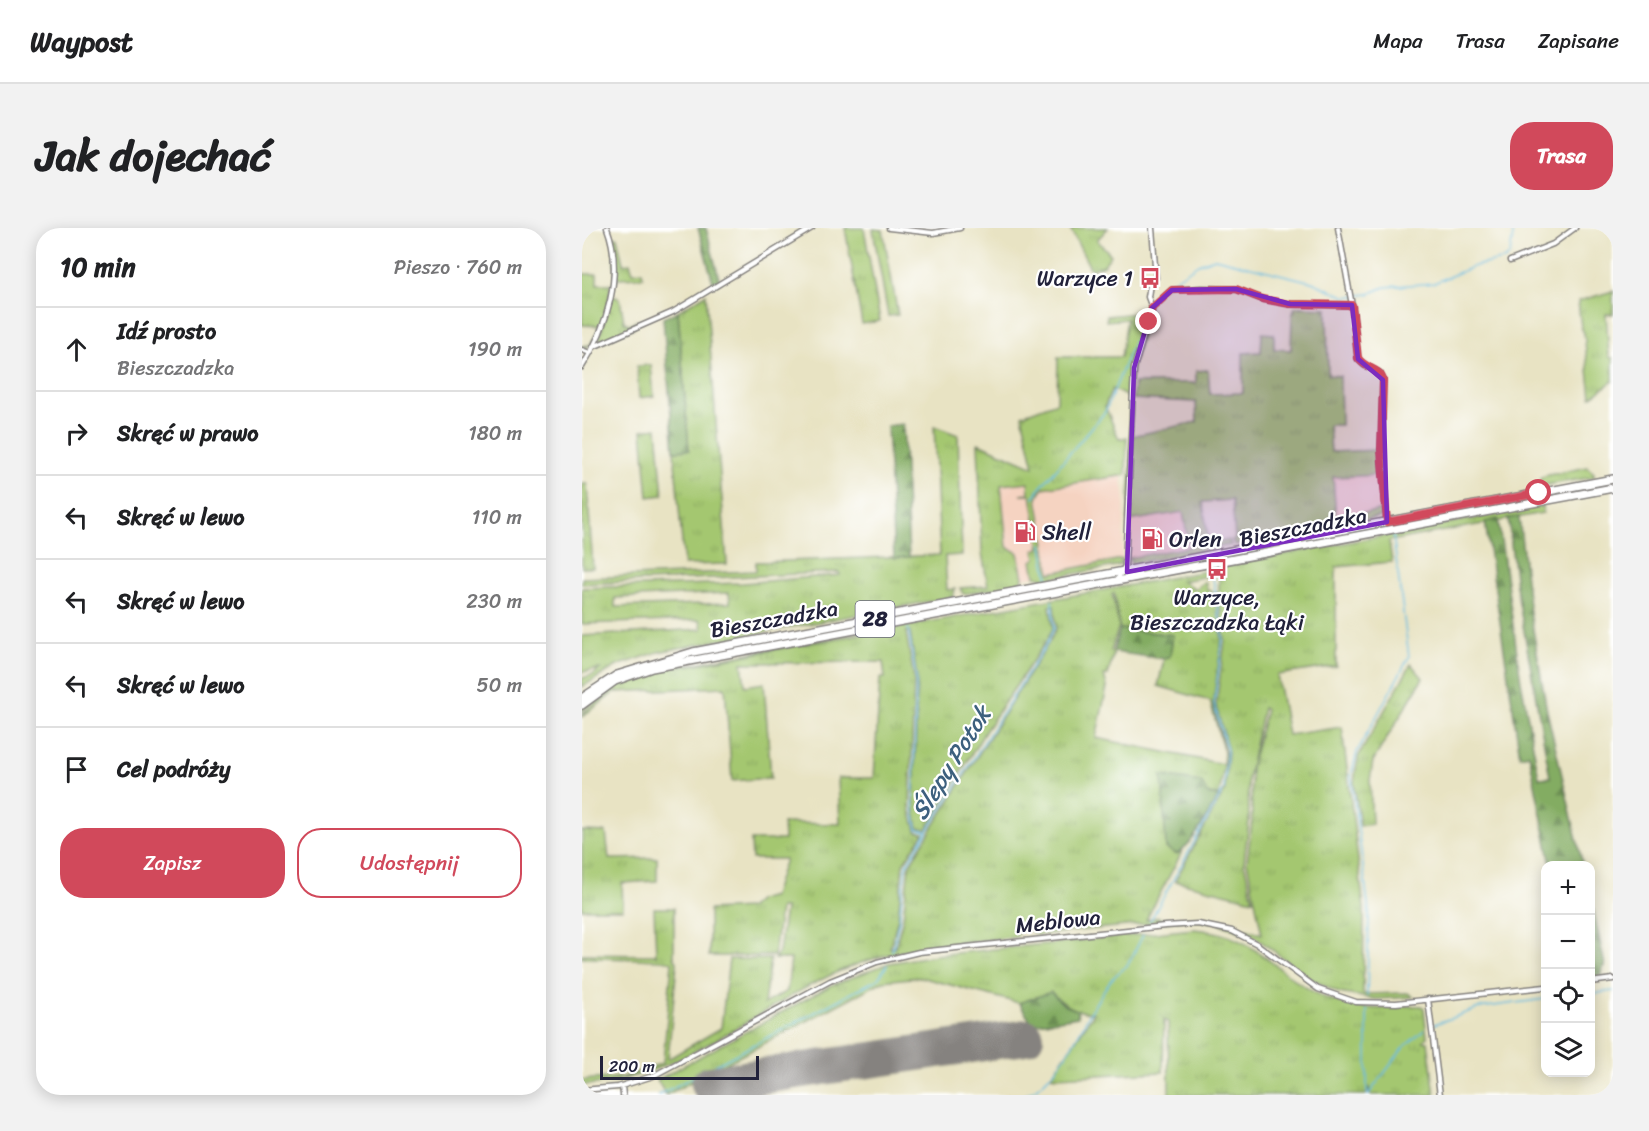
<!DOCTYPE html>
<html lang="pl">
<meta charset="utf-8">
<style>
:root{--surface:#fff;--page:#f2f2f2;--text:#202124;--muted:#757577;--line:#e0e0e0;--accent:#d1495b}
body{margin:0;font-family:Sriracha,sans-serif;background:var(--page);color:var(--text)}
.controls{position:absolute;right:18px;bottom:18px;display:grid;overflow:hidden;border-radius:12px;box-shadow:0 3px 15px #0003}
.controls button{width:54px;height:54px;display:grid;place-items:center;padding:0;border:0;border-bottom:2px solid var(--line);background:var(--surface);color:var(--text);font:30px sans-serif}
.scale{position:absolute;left:18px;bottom:15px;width:159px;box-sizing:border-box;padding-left:6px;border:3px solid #22223b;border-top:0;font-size:16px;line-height:21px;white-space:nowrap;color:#22223b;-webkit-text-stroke:4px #fff;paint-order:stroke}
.stop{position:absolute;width:18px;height:18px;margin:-14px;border:4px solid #d1495b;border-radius:50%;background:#fff}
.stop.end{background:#d1495b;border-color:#fff;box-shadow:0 2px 6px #0008}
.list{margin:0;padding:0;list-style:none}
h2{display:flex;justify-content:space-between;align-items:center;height:78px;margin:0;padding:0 24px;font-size:26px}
h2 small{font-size:20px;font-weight:400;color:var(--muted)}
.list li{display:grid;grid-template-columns:39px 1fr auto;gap:18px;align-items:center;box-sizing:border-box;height:84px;padding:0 24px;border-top:2px solid var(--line)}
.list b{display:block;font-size:22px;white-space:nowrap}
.list p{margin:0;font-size:20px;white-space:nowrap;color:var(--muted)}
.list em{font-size:20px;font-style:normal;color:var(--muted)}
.actions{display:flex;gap:12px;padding:18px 24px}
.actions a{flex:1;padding:14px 0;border:2px solid var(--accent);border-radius:24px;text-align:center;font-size:21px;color:var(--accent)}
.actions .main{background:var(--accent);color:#fff}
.icon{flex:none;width:33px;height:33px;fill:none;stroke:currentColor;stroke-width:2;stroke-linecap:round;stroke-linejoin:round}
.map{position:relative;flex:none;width:1031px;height:867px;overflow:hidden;border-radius:24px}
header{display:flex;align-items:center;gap:36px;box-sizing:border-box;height:84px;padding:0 30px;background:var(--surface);border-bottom:2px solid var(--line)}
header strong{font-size:28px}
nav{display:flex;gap:33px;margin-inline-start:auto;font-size:21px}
.intro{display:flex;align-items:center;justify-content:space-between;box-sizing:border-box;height:144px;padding:0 36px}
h1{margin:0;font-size:42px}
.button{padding:15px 27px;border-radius:24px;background:var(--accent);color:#fff;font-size:21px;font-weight:700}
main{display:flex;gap:36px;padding:0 36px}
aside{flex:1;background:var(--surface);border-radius:24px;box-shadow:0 3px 15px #0003}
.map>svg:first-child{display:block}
</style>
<header>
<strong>Waypost</strong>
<nav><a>Mapa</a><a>Trasa</a><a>Zapisane</a></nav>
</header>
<div class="intro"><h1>Jak dojechać</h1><a class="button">Trasa</a></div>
<main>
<aside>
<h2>10 min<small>Pieszo · 760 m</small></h2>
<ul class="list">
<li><svg class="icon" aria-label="ahead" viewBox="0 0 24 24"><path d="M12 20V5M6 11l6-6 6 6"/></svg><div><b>Idź prosto</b><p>Bieszczadzka</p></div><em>190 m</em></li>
<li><svg class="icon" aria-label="right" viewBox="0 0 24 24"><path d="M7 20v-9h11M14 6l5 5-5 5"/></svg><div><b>Skręć w prawo</b></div><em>180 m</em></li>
<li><svg class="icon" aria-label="left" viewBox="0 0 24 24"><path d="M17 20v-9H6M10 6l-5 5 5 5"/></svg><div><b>Skręć w lewo</b></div><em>110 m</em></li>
<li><svg class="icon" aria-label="left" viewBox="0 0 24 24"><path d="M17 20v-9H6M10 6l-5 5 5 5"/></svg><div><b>Skręć w lewo</b></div><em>230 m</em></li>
<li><svg class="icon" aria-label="left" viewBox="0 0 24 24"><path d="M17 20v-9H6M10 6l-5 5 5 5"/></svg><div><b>Skręć w lewo</b></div><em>50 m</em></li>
<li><svg class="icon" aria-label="arrive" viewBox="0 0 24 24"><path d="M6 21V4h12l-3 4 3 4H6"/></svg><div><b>Cel podróży</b></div></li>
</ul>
<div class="actions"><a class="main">Zapisz</a><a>Udostępnij</a></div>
</aside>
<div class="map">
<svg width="1031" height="867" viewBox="0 0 1031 867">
<defs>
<pattern id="grass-tufts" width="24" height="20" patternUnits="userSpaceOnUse" patternTransform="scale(1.5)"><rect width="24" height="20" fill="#a4c770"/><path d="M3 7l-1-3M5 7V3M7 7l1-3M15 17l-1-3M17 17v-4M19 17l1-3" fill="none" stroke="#8dab62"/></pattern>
<pattern id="forest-firs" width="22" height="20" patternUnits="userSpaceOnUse" patternTransform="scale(1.5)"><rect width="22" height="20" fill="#83ac62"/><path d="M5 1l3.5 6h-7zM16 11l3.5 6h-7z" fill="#6b8c52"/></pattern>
</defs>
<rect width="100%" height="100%" fill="#fff"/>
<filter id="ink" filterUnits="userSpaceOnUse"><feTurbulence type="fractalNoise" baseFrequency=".0167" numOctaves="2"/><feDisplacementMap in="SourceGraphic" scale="12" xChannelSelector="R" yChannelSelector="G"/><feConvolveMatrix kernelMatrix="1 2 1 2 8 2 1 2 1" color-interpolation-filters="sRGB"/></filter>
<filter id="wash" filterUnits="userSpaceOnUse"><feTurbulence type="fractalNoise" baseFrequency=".008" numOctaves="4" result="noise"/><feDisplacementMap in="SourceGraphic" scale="24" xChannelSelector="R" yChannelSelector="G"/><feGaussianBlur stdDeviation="1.35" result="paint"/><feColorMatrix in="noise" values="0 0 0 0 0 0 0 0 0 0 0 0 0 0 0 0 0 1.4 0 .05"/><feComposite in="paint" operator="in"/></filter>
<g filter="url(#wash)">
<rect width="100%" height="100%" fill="#e8e3c3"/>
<path fill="#f5d3c1" d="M798,247L800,282L754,291L751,249Z
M540,249L543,270L540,331L468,345L455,270L461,260Z
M448,252L463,346L440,350L424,322L418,258Z
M601,284L607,320L544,330L546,293Z"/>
<path fill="url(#grass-tufts)" stroke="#637456" stroke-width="1.5" fill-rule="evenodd" d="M263,0H282L298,93L280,96Z
M488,0H526L515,12L529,27L522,37L509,42Z
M291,1L301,2L316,87L306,88Z
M31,9H35L41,36L48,35L51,44L60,43L61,49L33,50Z
M0,46H15V56H29C27,71 19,116 3,120L0,118L8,117L18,98L0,97Z
M1031,63V86H1024L1027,129L1031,130V153L1009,169L1002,105L999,99L996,73Z
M124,66L145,336L102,337L92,223L107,222L96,83Z
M29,68L38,70L42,94L48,97L54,93L53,99L16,116Z
M565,77L567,86L551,137L546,169L530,161L523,178L537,211L545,209L544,247L461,260L455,270L468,345L540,331L539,337L463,351L453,348L450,333L454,330L452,322L458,320L449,267H438L447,266L446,254L419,257L425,319L436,325L441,350L435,357L381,366L378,360L406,358L400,325L396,215L452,239L440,187L475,174L476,129H539L545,91L524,93L525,88L557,85Z
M713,79L745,80L746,147L758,148L759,197H747L749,224L797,222L798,247L751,249L754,290L800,282V277L802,288L653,317L650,312L653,311L650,272L621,274L627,316L647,312L649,317L549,336L547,330L607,319L601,284L546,293L550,208L615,194L614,174L551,171L552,155H614V143L626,142L628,166L661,165V125L679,124L680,105L692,106V121L709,122L710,88Z
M69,137L72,168L57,170L55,138Z
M352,198L376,207L380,327L363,328L365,362L373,361L371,369L76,424L35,438L0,459V450L11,447L18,441L0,444V408L120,401L118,392L0,396V360L161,355L258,347L257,344L0,356V350L174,343V334H179L358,327ZM147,365L148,375L33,379V370Z
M75,200L81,267L66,269L60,202Z
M1005,239L1012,245V249L958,258V251L962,248Z
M0,256H5L11,340H0Z
M960,278L961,285L807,313L810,334L754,339V438L695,447L706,507L760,499L782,681L781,766L826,765L831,769L793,771L757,765L729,751L673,709L632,694L604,692L454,707L447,701L439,702L434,709C374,715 316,718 260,742C174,779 97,853 0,857V852L42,849L81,835L90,734C85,731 13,730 0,730V726L74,727L72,680H92V729L95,735L86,831L139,800L147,731H188L182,776L205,763L209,731H192L197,724L203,680H198L192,728H127V682L168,680L177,672L191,668L203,631H170L169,612H202L201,595L258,596L256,550H292L298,450H303L301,434L160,435L163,458L182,455L189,550L150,553L143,459L33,464L0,489V486L31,462L28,461L0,483V480L24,461L62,445L287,402L99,439L636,341L645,337ZM637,346V363L635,364L643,412L634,477L646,524L643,562L593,653L671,672L662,635L667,593L666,550L681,480L684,482L669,539L670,594L665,634L680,706L624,690L577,691V689L564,692L600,624L593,626L584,620L585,598L626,566L637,567L644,528L631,476L640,412L634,367L625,361L623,353L613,361L600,353ZM532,365L538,401L591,407L588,428L582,431L576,458L628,473L642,524L641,536L514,510L525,459L522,447H526L532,424L529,423L537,398L530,366ZM472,377L474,400L468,413L327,637L321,690L313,720H308L316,690L321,636L342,605L334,603L328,581L332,450L324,404H328L335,450L332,580L336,600L345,601L404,502L465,412L471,400L468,378Z
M829,436L841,450L791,533L788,552L790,596L778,598L772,554L776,529Z
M0,603L24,604L27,631L75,630V653L40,655L41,681H0Z
M612,701C676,705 693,748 744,770C764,778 785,782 807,780C818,779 829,777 839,778L842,781L845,809L841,813L846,814L853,867H788L787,860L784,867H587L586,794L582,792L581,844L473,849L469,848L512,785C493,784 482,777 469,764L437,775L338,749L301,753L84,867L75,852L248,758L307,735L354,727Z"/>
<path fill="url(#forest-firs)" stroke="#52674e" stroke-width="1.5" d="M116,0H124L138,54L132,58Z
M96,83L107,222L92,223L81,90Z
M321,196L327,329L312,330L305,198Z
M937,289L947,378L965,483L1001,637H969L947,526L938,528L903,294L916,291L939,453L957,550L968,549L934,358L926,290Z
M538,401L591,407L588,428L582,431L531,424Z
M580,548L619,554L626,566L637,568C628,582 609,621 594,626L584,620Z
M1009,671L1023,738H1021L1020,747L1009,749Z
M469,764L482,777L495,782L496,789L450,796L437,775Z"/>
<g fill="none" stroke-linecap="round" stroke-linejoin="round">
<path stroke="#66bce2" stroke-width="1.5" d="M569,73L576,63L616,36L633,30L730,54L764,69L786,66L803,59L852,55L893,38L924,31L928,26L932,0
M452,270L458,260L523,184L567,78
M460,316L466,351
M326,400L334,450L331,580L335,601L345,603
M568,693L642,561L645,522L632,475L641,410L630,344
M310,723L317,693L324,637L465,415L472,400L470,373
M1008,766L1031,763
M785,768L787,684L769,548L775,524L827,429L811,307
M785,782V865
M853,796L897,780L963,771
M77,867L296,751L305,737
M444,867C486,844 501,788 529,752C534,746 541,742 546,736C552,727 556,716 561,707
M786,867L821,820L842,802"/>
<path stroke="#85827f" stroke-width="36" d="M127,856L444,809"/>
</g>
</g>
<g filter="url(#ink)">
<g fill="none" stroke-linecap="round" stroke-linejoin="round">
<defs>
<path id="street" d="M307,0L351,5L378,0
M756,0L771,83L776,131L782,137L798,145L801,152L799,222L805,294
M928,33L971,16L993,0
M570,80L590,62L619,60L654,61L680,71L708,76L770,77
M11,119L91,84L230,0
M0,122L8,125
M0,139C25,100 42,45 25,0
M536,350L543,338L552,140L570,80L566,69L568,56L574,50L570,0
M1008,754L1031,751
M846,771L858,867
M40,858L41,867
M0,862L36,859L71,848L248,753L295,734L337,724L583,698L616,696L650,703L675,716L736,761L774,774L814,775L963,759"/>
<path id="primary" d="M0,470L35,447L111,424L1031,251
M0,477L33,453L70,440L1031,260"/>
</defs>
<use href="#street" stroke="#85827f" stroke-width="7"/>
<use href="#primary" stroke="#85827f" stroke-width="10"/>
<use href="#street" stroke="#fff" stroke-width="4"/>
<use href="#primary" stroke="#fff" stroke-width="7"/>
</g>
</g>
<g fill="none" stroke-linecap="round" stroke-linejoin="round" filter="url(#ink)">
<path stroke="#d1495b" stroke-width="8" d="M567,94L570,80L590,62L654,61L680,71L708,76L770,77L776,130C783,141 797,139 801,152L799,222L805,294L957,265"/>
</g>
<path fill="#7b2cbf" fill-opacity="0.2" stroke="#7b2cbf" stroke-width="4.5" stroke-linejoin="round" d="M654,61L708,76L770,77L776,131L801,152L805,294L545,344L552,140L570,80L590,62Z"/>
<defs>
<symbol id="bus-bare" viewBox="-9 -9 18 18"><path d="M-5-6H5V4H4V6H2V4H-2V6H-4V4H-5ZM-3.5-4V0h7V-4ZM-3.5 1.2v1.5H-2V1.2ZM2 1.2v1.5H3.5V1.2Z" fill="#d1495b" stroke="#fff" stroke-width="2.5" paint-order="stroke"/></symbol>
<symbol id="fuel-bare" viewBox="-9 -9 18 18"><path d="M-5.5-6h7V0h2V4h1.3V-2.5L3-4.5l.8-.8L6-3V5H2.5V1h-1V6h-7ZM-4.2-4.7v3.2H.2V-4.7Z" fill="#d1495b" stroke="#fff" stroke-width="2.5" paint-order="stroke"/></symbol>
</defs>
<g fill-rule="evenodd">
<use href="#bus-bare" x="553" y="35" width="30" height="30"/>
<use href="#fuel-bare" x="428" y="289" width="30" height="30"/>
<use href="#fuel-bare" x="555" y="296" width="30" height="30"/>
<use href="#bus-bare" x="620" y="326" width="30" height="30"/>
</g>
<g text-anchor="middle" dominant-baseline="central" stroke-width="4.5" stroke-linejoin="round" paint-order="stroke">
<rect fill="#fff" stroke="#646476" stroke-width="1.5" x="273.5" y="373" width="39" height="36" rx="4.5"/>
<g font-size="21" font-weight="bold" fill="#22223b">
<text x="293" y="391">28</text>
</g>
<g font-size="22" fill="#22223b" stroke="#fff" text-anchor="start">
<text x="551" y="50" text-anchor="end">Warzyce 1</text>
<text x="460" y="304">Shell</text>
<text x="587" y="311">Orlen</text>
<text x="635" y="369" text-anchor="middle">Warzyce,<tspan x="635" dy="25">Bieszczadzka Łąki</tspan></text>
</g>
<g font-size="22" fill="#22223b" stroke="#fff">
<text transform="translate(721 299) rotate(-11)">Bieszczadzka</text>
<text transform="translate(192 391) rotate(-10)">Bieszczadzka</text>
<text transform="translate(476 693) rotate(-6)">Meblowa</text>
</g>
<g font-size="24" font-style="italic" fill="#3d607e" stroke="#fff">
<text transform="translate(369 535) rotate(-58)">Ślepy Potok</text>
</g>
</g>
</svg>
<div class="controls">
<button>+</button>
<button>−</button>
<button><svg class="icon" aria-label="locate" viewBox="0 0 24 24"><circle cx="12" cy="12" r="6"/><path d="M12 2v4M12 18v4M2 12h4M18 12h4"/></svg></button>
<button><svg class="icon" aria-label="layers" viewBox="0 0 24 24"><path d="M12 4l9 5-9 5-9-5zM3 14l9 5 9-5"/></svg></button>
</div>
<div class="scale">200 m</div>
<div class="stop" style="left:957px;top:265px"></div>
<div class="stop end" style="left:567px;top:94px"></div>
</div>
</main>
